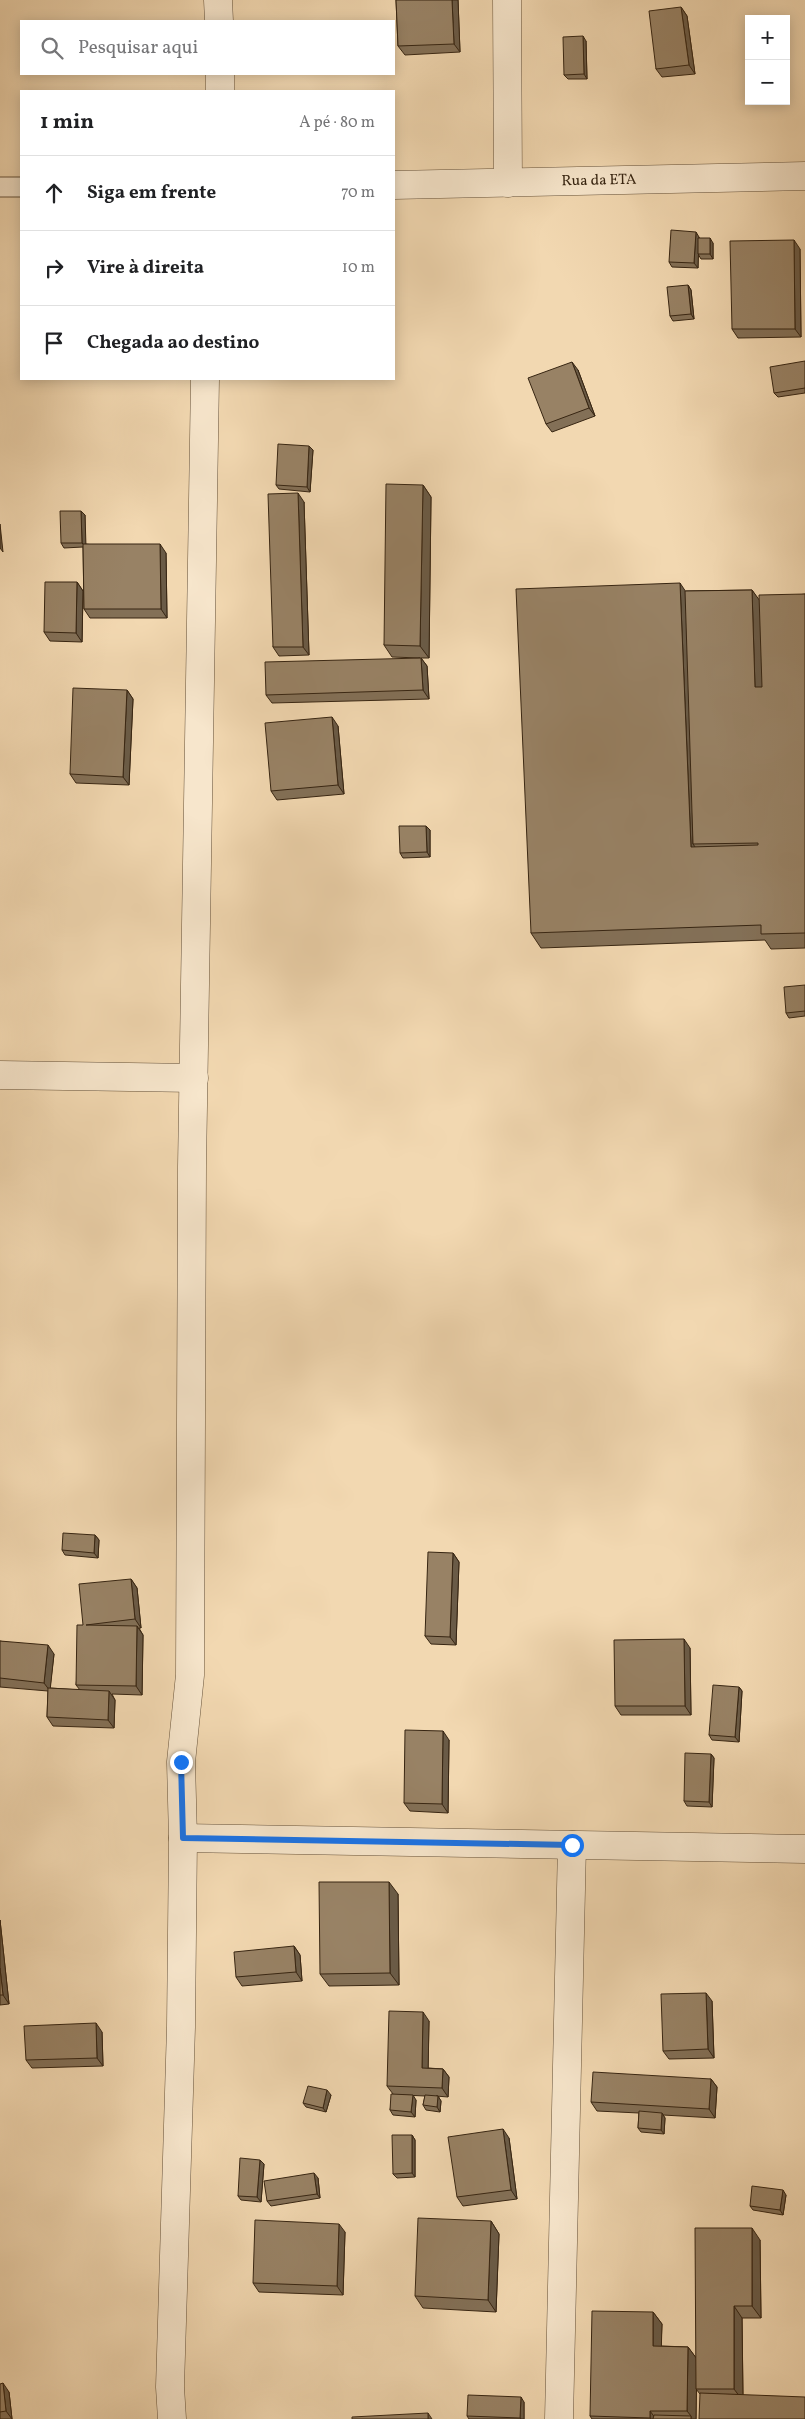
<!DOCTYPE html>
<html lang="pt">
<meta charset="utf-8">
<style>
:root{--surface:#fff;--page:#f2f2f2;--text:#202124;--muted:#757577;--line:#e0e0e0}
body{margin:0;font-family:Vollkorn,serif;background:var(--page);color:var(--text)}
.controls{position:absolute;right:15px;top:15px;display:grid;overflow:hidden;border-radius:0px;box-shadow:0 2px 12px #0003}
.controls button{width:45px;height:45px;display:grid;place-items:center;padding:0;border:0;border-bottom:1px solid var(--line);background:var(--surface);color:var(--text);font:25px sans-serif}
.stop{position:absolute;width:15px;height:15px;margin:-11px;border:4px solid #1a73e8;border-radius:50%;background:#fff}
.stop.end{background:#1a73e8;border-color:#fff;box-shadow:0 1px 5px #0008}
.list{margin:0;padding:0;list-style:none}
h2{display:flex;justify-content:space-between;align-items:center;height:65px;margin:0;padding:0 20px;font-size:21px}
h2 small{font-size:16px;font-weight:400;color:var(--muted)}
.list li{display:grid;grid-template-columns:32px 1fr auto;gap:15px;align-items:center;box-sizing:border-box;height:75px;padding:0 20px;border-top:1px solid var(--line)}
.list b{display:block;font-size:19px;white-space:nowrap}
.list em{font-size:16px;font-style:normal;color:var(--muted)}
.icon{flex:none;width:28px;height:28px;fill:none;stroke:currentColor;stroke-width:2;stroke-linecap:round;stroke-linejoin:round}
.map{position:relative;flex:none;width:805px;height:2419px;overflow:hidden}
.search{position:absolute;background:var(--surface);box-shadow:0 2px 12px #0003;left:20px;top:20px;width:375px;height:55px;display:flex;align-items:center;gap:12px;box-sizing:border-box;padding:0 18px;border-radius:0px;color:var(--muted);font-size:19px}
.panel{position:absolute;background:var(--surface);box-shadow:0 2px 12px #0003;left:20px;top:90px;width:375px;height:290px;border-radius:0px}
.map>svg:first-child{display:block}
</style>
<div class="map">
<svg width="805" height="2419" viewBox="0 0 805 2419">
<rect width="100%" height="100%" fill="#f2d8b1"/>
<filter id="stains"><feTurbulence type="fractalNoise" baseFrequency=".004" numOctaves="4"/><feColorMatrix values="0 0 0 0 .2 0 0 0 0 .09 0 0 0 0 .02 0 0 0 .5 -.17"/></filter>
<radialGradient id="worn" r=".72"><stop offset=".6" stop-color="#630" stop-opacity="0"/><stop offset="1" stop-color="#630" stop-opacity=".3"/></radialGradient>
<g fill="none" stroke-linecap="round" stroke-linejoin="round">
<defs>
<path id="service" d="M0,187H21"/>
<g id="minor">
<path d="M218,0L219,21"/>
<path d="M507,0L508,183"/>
<path d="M220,74V91"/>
<path id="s1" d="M394,185L805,176"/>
<path d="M0,1075L194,1078"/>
<path d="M183,1838L805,1849"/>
<path d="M172,2419L170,2387L181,2027L183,1838L181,1762L190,1675L192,1167L205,379"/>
<path d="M559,2419L572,1845"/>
</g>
</defs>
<use href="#service" stroke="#66523a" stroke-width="21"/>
<use href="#minor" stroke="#66523a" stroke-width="29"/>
<use href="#service" stroke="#f7e6cc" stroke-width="19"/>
<use href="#minor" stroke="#f7e6cc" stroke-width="28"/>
</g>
<path fill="#837057" stroke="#372512" d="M396,0H458L460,52L405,55L398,46Z
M681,7L687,16L695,74L662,77L656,69Z
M586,41L587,79H568L564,75Z
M699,237V238L713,243V259H701L698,254V268L672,267L669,262Z
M800,249L801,337L738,338L732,329Z
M688,285L691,290L694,319L673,321L670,316Z
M805,361V393L778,397L774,393Z
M578,370L595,416L552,432L546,424Z
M309,446L313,450L310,492L279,489L276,485Z
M423,485L431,497L429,658H421L427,666L429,699L272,703L266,695L420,658L392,657L384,645Z
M304,502L309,655L279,656L273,647Z
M85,515V544L166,553L167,618H90L84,609L83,547L64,548L61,543Z
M77,582L83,591L82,642L50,641L44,632Z
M752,590L759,601L805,594V948L771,949L765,940L541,948L531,933L686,591Z
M127,690L133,699L129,785L76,783L70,774Z
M338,726L344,794L277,800L271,791Z
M430,830V857L403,858L400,853Z
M805,985V1016L789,1018L786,1013Z
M95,1535L99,1540L98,1558L65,1555L62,1550Z
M453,1553L459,1562L456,1645L431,1644L425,1636Z
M131,1579L137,1588L141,1628H139L143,1635L142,1695L112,1694L115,1700L114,1728L53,1726L47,1717L48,1691L0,1687V1641L54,1654L50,1688L80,1690L76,1685L83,1625Z
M690,1648L691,1715H621L615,1706Z
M739,1687L742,1691L739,1742L712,1740L709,1735Z
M449,1740L448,1813L410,1811L404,1803Z
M711,1754L714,1758L712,1807L687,1806L684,1801Z
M398,1894L399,1985L329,1986L320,1974Z
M0,1920L9,2004L0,2005Z
M294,1946L300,1955L302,1981L242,1986L236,1977Z
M712,2001L714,2058L669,2059L663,2051Z
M429,2021L428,2068L443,2069L449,2077L448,2097L436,2096H438L441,2101L440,2112L426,2110L423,2105L425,2096L403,2095L416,2100L415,2117L393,2115L390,2110L393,2094L387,2086Z
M102,2032L103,2066L32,2068L26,2060Z
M711,2079L717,2087L715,2118L663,2115L665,2118L664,2134L641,2132L638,2128L639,2113L597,2111L591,2102Z
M331,2095L326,2112L306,2107L303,2103Z
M412,2135L415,2140V2177L397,2178L393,2174Z
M509,2138L517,2199L463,2206L457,2197Z
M260,2160L264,2164L261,2202L241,2200L238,2196Z
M318,2178L320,2198L271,2206L267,2201Z
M786,2195L783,2215L753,2210L750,2206Z
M491,2221L499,2234L496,2312L423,2308L415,2296Z
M345,2232L343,2295L259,2292L253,2283Z
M760,2240L761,2318H742L743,2395L700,2394L696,2389V2419H592L590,2416L653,2312L662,2324L661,2346L688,2347L696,2358Z
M0,2384L9,2392L12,2419H0Z
M524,2402V2419H469L467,2416Z"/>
<path fill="#6a5b47" stroke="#372512" d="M452,0H458L460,52L454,44Z
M681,7L687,16L695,74L689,65Z
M583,36L586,41L587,79L584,74Z
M696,232L699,237L698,268L694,263Z
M710,238L713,243V259L710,254Z
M794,240L800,249L801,337L795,329Z
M688,285L691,290L694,319L691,314Z
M572,362L578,370L595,416L589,408Z
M309,446L313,450L310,492L307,487Z
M423,485L431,497L429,658L420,646Z
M298,493L304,502L309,655L303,647Z
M81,511L85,515L86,547L82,543Z
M0,524L3,552L0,548Z
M160,544L166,553L167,618L161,609Z
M77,582L83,591L82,642L76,633Z
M680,583L690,598L693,844L702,857L691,847Z
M752,590L763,605L765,702L755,687Z
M421,658L427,666L429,699L423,690Z
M127,690L133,699L129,785L123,777Z
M332,717L338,726L344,794L338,785Z
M426,826L430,830V857L427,852Z
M95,1535L99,1540L98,1558L94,1553Z
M453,1553L459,1562L456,1645L450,1637Z
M131,1579L137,1588L141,1628L135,1619Z
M137,1626L143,1635L142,1695L136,1686Z
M684,1639L690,1648L691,1715L685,1706Z
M48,1645L54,1654L50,1691L44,1683Z
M739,1687L742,1691L739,1742L735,1737Z
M109,1691L115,1700L114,1728L108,1720Z
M443,1731L449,1740L448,1813L442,1804Z
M711,1754L714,1758L712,1807L709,1802Z
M389,1882L398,1894L399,1985L390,1973Z
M0,1920L9,2004L3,1995L0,1968Z
M294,1946L300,1955L302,1981L296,1972Z
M706,1993L712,2001L714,2058L708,2049Z
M423,2012L429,2021L428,2076L422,2068Z
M96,2023L102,2032L103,2066L97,2058Z
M443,2069L449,2077L448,2097L442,2088Z
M711,2079L717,2087L715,2118L709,2109Z
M327,2090L331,2095L326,2112L323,2108Z
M413,2095L416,2100L415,2117L411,2112Z
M438,2096L441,2101L440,2112L437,2107Z
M662,2113L665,2118L664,2134L661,2130Z
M503,2129L509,2138L517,2199L511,2190Z
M412,2135L415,2140V2177L412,2173Z
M260,2160L264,2164L261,2202L257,2197Z
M314,2173L318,2178L320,2198L317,2194Z
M783,2190L786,2195L783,2215L780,2210Z
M491,2221L499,2234L496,2312L488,2300Z
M339,2224L345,2232L343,2295L337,2286Z
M752,2228L760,2240L761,2318L752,2306Z
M734,2306L742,2318L743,2401L734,2389Z
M653,2312L662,2324L661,2358L653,2346Z
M688,2347L697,2359L696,2419H691V2416L687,2411Z
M3,2383L9,2392L12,2419L6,2411Z
M521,2397L524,2402V2419H521L520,2418Z
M650,2411L656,2419H651L650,2418Z
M428,2413L432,2419H428Z"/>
<path fill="#988265" stroke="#372512" d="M396,0H452L454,44L398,46Z
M681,7L689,65L656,69L649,11Z
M583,36L584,74L564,75L563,37Z
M671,230L696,232L694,263L669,262Z
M698,238H710V254H698Z
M794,240L795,329H732L730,241Z
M688,285L691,314L670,316L667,287Z
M805,361V388L774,393L770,367Z
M572,362L589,408L546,424L528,378Z
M278,444L309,446L307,487L276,485Z
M386,484L423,485L420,646L384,645Z
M298,493L303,647H273L268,494Z
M60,511H81L82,543H61Z
M83,544H160L161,609H84Z
M45,582H77L76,633L44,632Z
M680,583L691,847L758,845V843L693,844L685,591L752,590L755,687H762L759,595L805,594V933L761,934V925L531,933L516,589Z
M421,658L423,690L266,695L265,662Z
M73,688L127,690L123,777L70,774Z
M332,717L338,785L271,791L265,723Z
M399,826H426L427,852L400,853Z
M805,985V1011L786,1013L784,987Z
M63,1533L95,1535L94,1553L62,1550Z
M428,1552L453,1553L450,1637L425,1636Z
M131,1579L135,1619L86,1625L137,1626L136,1686L76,1685L77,1625H83L79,1584Z
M684,1639L685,1706H615L614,1640Z
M0,1641L48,1645L44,1683L0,1678Z
M713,1685L739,1687L735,1737L709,1735Z
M48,1688L109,1691L108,1720L47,1717Z
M405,1730L443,1731L442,1804L404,1803Z
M685,1753L711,1754L709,1802L684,1801Z
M319,1882H389L390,1973L320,1974Z
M294,1946L296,1972L236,1977L234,1952Z
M0,1968L3,1995H0Z
M706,1993L708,2049L663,2051L661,1994Z
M389,2011L423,2012L422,2068L443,2069L442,2088L387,2086Z
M96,2023L97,2058L26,2060L24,2026Z
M593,2072L711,2079L709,2109L591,2102Z
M308,2086L327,2090L323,2108L303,2103Z
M391,2094L413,2095L411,2112L390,2110Z
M425,2095L438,2096L437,2107L423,2105Z
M639,2111L662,2113L661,2130L638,2128Z
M503,2129L511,2190L457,2197L448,2137Z
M392,2135H412V2173L393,2174Z
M240,2158L260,2160L257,2197L238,2196Z
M314,2173L317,2194L267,2201L264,2181Z
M752,2186L783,2190L780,2210L750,2206Z
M418,2218L491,2221L488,2300L415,2296Z
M255,2220L339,2224L337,2286L253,2283Z
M695,2228H752V2306H734V2389H696Z
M592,2311L653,2312V2346L688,2347L687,2411H650V2418L590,2416Z
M3,2383L6,2411L0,2412V2384Z
M700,2393L805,2397V2419H699Z
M468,2395L521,2397L520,2418L467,2416Z
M428,2413V2419H352V2417Z
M654,2415L691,2416V2419H653Z"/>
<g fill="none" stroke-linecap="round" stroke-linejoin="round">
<path stroke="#1a73e8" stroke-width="6" d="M181,1762L183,1838L572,1845"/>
</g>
<g text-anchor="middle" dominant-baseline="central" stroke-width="4" stroke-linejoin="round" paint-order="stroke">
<g font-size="15" fill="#372512" stroke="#f7e6cc">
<text stroke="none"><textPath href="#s1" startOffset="205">Rua da ETA</textPath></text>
</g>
</g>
<rect width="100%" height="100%" filter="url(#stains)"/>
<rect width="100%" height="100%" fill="url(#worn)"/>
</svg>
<div class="controls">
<button>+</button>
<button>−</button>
</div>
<div class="stop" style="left:572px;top:1845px"></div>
<div class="stop end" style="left:181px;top:1762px"></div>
<div class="search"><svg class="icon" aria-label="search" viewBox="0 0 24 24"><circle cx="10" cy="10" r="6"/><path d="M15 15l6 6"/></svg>Pesquisar aqui</div>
<section class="panel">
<h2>1 min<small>A pé · 80 m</small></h2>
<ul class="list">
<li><svg class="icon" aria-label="ahead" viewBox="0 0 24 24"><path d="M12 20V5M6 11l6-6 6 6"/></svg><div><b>Siga em frente</b></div><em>70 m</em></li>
<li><svg class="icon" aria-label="right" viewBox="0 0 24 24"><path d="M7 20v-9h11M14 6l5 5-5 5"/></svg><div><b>Vire à direita</b></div><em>10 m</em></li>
<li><svg class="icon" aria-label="arrive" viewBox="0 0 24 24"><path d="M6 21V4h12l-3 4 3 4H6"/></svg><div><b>Chegada ao destino</b></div></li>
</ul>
</section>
</div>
